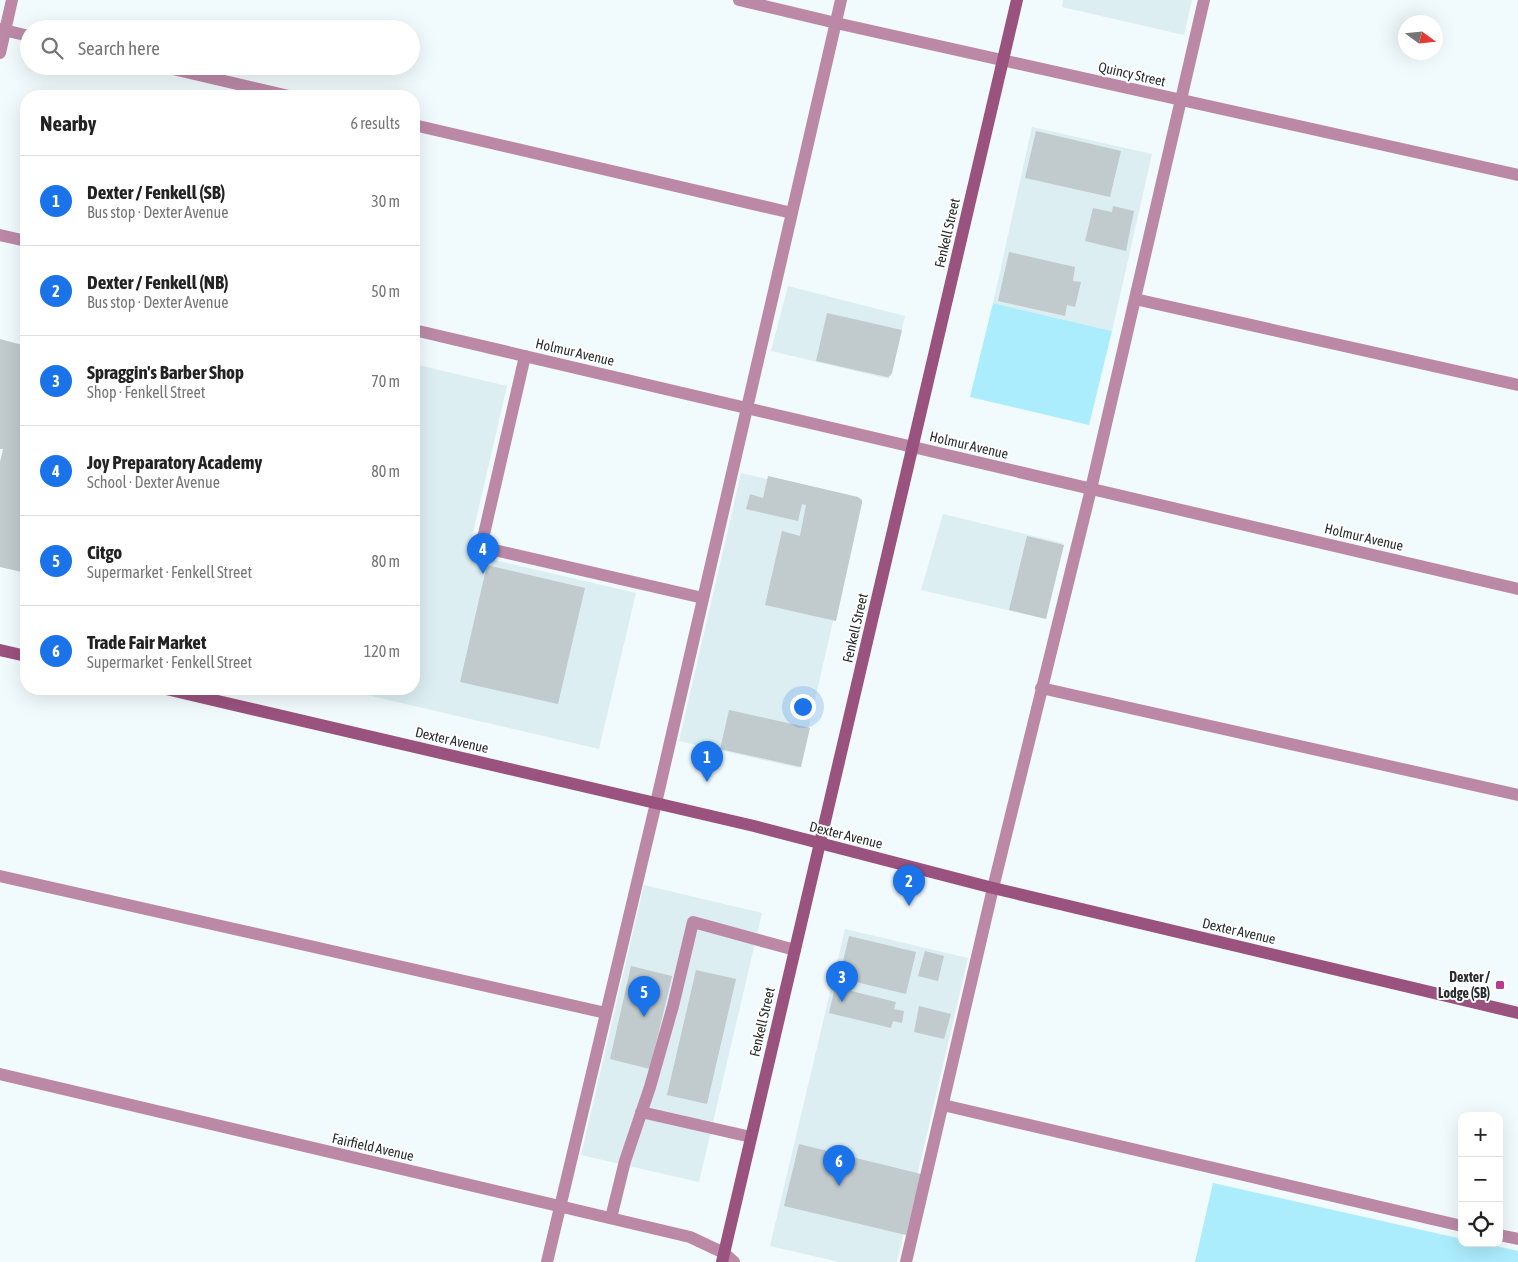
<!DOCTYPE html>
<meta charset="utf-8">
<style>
:root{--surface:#fff;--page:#f2f2f2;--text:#222;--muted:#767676;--line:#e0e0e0;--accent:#1a73e8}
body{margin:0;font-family:"Asap Condensed",sans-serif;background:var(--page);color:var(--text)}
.controls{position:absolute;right:15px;bottom:15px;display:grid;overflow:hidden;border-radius:10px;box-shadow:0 5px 20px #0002}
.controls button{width:45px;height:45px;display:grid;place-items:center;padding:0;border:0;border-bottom:1px solid var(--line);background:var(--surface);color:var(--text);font:25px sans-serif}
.compass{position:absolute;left:1398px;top:15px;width:45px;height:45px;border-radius:50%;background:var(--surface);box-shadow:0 5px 20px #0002;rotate:105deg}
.you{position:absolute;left:802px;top:706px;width:18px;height:18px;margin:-12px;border:4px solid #fff;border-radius:50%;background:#1a73e8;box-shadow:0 0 0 8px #1a73e833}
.badge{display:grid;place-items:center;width:32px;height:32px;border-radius:50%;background:var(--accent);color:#fff;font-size:16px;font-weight:700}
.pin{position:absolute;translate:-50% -41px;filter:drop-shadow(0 1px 2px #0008)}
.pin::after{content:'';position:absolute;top:26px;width:18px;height:15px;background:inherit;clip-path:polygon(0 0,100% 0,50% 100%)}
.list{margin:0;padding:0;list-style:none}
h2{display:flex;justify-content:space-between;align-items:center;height:65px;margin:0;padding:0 20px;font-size:21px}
h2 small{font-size:16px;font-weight:400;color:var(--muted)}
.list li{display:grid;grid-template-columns:32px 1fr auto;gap:15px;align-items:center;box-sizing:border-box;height:90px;padding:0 20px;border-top:1px solid var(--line)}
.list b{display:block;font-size:19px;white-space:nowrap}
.list p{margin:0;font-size:16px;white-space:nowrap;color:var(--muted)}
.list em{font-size:16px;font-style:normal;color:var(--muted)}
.icon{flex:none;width:28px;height:28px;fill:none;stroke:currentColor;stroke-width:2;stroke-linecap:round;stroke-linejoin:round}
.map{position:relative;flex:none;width:1518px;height:1262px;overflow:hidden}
.search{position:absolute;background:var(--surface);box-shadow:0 5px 20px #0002;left:20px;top:20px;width:400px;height:55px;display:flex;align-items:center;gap:12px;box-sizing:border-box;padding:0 18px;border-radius:28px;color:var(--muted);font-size:19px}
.panel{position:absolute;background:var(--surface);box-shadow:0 5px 20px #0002;left:20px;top:90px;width:400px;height:605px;border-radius:20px}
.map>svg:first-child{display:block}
</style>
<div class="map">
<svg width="1518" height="1262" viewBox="0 0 1518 1262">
<rect width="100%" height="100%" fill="#f1fafc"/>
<path fill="#dceef2" d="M1063,0H1192L1184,35L1062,7Z
M1032,127L1152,154L1112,331L993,303Z
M788,286L905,316L889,379L771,351Z
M414,364L507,386L468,554L636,593L599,749L341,689H414Z
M741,473L861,501L799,768L679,741Z
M943,514L1063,543L1046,619L921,590Z
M644,885L762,913L699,1182L581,1155Z
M845,929L968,958L897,1262H839L770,1246Z"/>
<path fill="#acedfd" d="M993,303L1112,331L1089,425L970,397Z
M1213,1183L1462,1239V1243H1483L1518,1251V1262H1195Z"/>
<path fill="#c1cacc" d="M1036,131L1121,151L1110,197L1025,178Z
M1113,206L1134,211L1126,251L1085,241L1093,208L1112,212Z
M1009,252L1075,267L1073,281L1081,282L1075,307L1067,305L1065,316L998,301Z
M827,313L902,330L892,373L890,376L887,377L816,361Z
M0,339L26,346V573L0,567V462L3,449H0Z
M768,476L858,497L862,500V503L836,621L765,605L782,531L800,536L806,505L802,504L798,521L746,509L750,494L763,498Z
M1027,536L1064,545L1046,619L1009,610Z
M487,565L585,588L558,704L460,682Z
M729,710L810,728L801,767L720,749Z
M849,936L916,952L906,994L839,978Z
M925,951L944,956L938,981L918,976Z
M631,966L672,976L650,1069L610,1059Z
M696,970L736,979L707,1104L667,1095Z
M835,987L896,1002L894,1009L904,1011L902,1023L893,1021L891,1028L829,1013Z
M919,1006L951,1014L944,1039L914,1032Z
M799,1144L921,1174L906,1235L784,1206Z"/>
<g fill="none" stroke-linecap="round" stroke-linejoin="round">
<path stroke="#bb89a6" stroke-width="12" d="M0,29L29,36
M160,66L289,96
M414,125L792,213
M1135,299L1518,385
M525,356L481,547L703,598
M1041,688L1518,795
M0,876L606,1013
M943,1105L1462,1226
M641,1112L751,1137
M611,1218L625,1161L650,1087L673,1006L693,922L795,950
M1499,1235L1518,1239
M547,1262L656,803L841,0
M906,1262L993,888L1091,489L1204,0"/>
<path stroke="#bb89a6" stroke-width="12" d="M739,0L836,23L1518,175
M0,53L12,0
M0,235L26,241
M414,330L1518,589
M0,1074L690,1237L724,1253L734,1262"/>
<path stroke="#9a527e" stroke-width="12" d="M0,650L26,656
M166,689L754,826L993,888L1518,1013
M722,1262L1017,0"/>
</g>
<rect fill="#b73c8e" stroke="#fff" stroke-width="2" x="1495" y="980" width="10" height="10" rx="2.5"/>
<g text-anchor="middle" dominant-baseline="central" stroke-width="4" stroke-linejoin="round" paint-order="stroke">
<g font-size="14" fill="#292c2d" stroke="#fff">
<text transform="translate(1132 74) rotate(13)">Quincy Street</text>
<text transform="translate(947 233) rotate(-77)">Fenkell Street</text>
<text transform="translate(575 352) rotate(13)">Holmur Avenue</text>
<text transform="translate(969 445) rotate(13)">Holmur Avenue</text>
<text transform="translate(1364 537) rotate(13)">Holmur Avenue</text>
<text transform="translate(855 628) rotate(-77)">Fenkell Street</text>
<text transform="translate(452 740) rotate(13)">Dexter Avenue</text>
<text transform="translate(846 835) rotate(14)">Dexter Avenue</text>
<text transform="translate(1239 931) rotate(13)">Dexter Avenue</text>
<text transform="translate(762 1022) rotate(-77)">Fenkell Street</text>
<text transform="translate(373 1147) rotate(13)">Fairfield Avenue</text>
</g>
<g font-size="14" font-weight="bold" fill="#292c2d" stroke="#fff" text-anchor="end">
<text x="1490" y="977">Dexter /<tspan x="1490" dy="16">Lodge (SB)</tspan></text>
</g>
</g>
</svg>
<div class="controls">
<button>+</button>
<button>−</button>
<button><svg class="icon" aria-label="locate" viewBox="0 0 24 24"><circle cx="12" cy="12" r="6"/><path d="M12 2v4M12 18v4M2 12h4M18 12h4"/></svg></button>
</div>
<svg class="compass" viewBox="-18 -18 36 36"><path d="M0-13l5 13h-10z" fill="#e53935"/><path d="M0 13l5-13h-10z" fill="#767676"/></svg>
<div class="you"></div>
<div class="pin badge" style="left:707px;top:782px">1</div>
<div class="pin badge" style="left:909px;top:906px">2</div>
<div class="pin badge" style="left:842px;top:1002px">3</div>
<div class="pin badge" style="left:483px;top:574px">4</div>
<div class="pin badge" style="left:644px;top:1017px">5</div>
<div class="pin badge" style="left:839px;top:1186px">6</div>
<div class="search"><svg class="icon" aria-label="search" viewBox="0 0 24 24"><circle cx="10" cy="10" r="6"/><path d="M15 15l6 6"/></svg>Search here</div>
<section class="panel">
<h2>Nearby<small>6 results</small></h2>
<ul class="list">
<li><span class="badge">1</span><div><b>Dexter / Fenkell (SB)</b><p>Bus stop · Dexter Avenue</p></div><em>30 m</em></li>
<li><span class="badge">2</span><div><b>Dexter / Fenkell (NB)</b><p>Bus stop · Dexter Avenue</p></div><em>50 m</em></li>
<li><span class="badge">3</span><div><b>Spraggin's Barber Shop</b><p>Shop · Fenkell Street</p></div><em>70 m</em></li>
<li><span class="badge">4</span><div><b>Joy Preparatory Academy</b><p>School · Dexter Avenue</p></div><em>80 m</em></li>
<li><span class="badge">5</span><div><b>Citgo</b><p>Supermarket · Fenkell Street</p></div><em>80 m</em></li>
<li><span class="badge">6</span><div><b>Trade Fair Market</b><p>Supermarket · Fenkell Street</p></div><em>120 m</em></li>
</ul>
</section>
</div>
